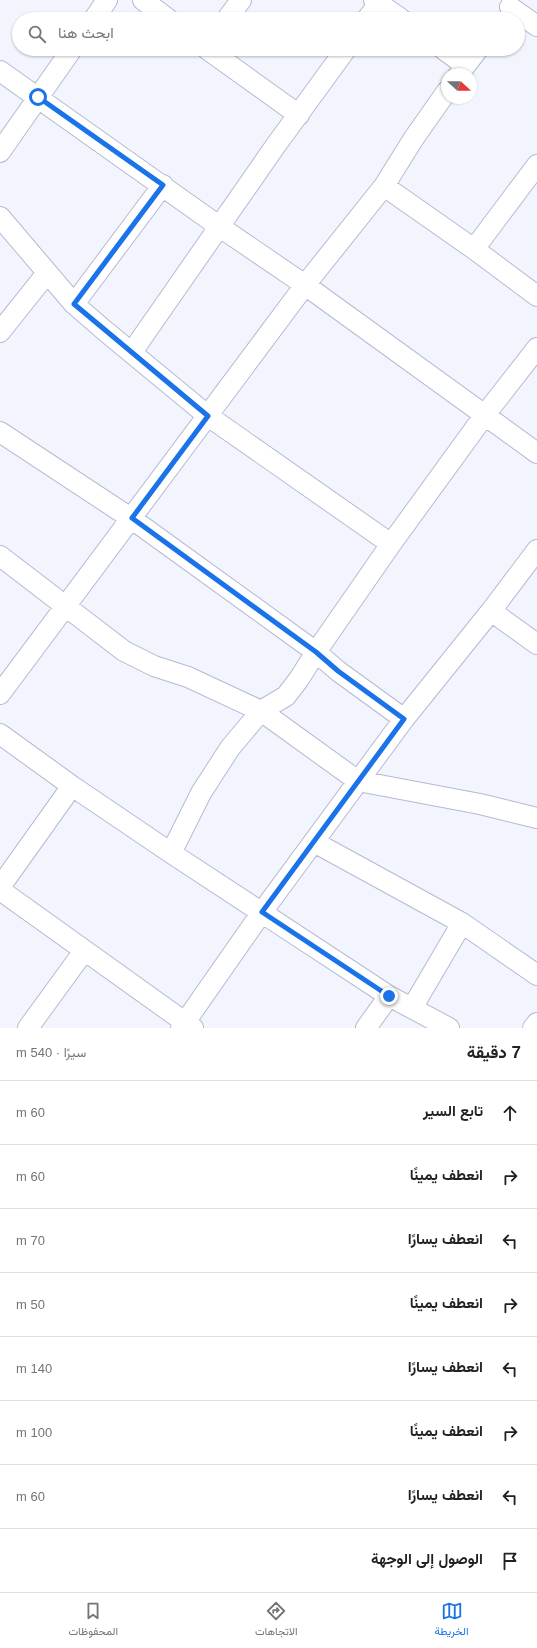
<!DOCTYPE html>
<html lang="ar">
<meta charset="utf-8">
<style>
:root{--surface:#fff;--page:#f6f6f6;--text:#202124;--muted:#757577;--line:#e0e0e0;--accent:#1a73e8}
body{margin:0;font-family:Arial,Vazirmatn,sans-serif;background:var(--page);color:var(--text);direction:rtl}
.compass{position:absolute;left:441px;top:68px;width:36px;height:36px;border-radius:50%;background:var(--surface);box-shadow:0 1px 3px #0004;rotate:111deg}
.stop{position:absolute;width:12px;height:12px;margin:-9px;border:3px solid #1a73e8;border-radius:50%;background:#fff}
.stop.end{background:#1a73e8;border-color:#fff;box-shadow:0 1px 4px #0008}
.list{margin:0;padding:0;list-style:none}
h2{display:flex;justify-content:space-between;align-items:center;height:52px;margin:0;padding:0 16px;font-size:17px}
h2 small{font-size:13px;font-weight:400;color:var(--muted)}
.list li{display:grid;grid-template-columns:26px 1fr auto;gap:12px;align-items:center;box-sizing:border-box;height:64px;padding:0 16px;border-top:1px solid var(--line)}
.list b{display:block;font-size:15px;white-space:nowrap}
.list em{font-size:13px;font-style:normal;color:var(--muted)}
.icon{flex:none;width:22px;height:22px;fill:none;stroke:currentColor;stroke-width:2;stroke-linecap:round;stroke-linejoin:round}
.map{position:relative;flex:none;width:537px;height:1028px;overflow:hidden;direction:ltr}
.search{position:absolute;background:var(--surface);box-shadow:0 1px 3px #0004;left:12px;right:12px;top:12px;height:44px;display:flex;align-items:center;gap:10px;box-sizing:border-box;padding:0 14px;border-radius:22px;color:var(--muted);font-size:15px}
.sheet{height:564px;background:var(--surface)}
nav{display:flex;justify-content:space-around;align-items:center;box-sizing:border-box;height:56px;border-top:1px solid var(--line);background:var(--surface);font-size:11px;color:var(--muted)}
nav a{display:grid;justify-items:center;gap:2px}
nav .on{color:var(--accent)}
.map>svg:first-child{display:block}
</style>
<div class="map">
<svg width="537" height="1028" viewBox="0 0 537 1028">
<rect width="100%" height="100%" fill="#f2f4fe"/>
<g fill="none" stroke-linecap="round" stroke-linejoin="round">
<defs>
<path id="minor" d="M143,0L168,19
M374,0L401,19
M510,7L537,26
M94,19L107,0
M227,19L241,0
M367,19L379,3
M207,49L299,115
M443,49L465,65
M0,71L220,227L305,285L537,453
M459,74L478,49
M0,152L72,49
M384,186L474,249L537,296
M0,217L74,304L104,330L208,416L391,544
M474,249L537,165
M74,304L163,185
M0,332L47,273
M132,352L276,145L346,49
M0,432L132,519L316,652L338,671L404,719
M0,556L124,651L154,666L188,677L261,711L358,781L480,804L537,818
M491,611L537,644
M0,694L305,285L384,186L414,138L447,91
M0,734L72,786L171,853L389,996L449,1028
M314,842L462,923L537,975
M171,853L201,793L230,748L261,711L286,696L299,679L316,652L391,544L484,416L537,348
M0,887L72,786
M0,890L193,1028
M412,1008L462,923
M28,1028L84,951
M181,1028L262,912L404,719L491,611L537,550
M366,1028L389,996
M533,1028L537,1023"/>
</defs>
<use href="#minor" stroke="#b6bad2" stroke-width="22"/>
<use href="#minor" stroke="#fff" stroke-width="20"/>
</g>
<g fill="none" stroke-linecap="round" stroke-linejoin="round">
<path stroke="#1a73e8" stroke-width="5" d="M38,97L163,185L74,304L208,416L132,518L316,652L338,671L404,719L262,912L389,996"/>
</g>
</svg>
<svg class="compass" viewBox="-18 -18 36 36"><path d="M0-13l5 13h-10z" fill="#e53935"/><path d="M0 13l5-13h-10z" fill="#757577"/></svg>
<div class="stop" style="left:38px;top:97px"></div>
<div class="stop end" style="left:389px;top:996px"></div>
<div class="search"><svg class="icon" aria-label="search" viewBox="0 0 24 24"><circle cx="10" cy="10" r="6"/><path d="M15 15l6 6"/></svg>ابحث هنا</div>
</div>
<section class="sheet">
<h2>7 دقيقة<small>سيرًا · 540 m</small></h2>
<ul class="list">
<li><svg class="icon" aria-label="ahead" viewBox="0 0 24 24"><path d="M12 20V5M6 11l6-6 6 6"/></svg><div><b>تابع السير</b></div><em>60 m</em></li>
<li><svg class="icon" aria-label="right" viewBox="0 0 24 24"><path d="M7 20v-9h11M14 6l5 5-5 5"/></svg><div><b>انعطف يمينًا</b></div><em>60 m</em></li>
<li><svg class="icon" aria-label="left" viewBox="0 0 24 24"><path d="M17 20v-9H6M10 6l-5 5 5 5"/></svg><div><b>انعطف يسارًا</b></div><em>70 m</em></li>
<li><svg class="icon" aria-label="right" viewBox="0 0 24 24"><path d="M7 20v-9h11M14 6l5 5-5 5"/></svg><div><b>انعطف يمينًا</b></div><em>50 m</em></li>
<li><svg class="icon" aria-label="left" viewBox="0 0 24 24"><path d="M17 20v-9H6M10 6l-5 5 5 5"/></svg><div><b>انعطف يسارًا</b></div><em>140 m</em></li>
<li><svg class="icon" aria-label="right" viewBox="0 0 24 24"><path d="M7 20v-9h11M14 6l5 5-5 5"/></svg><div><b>انعطف يمينًا</b></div><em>100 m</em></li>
<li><svg class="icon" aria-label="left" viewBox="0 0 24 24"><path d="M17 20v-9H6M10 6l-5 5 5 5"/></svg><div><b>انعطف يسارًا</b></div><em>60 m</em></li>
<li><svg class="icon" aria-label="arrive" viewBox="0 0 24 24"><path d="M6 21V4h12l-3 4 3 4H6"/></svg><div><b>الوصول إلى الوجهة</b></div></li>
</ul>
</section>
<nav>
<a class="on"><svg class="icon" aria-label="map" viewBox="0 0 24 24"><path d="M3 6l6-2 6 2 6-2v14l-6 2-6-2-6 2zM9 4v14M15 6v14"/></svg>الخريطة</a>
<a><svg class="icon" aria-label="directions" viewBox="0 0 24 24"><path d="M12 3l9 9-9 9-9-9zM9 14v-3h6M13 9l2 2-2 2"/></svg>الاتجاهات</a>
<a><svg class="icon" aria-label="saved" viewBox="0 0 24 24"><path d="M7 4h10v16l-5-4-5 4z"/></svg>المحفوظات</a>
</nav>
